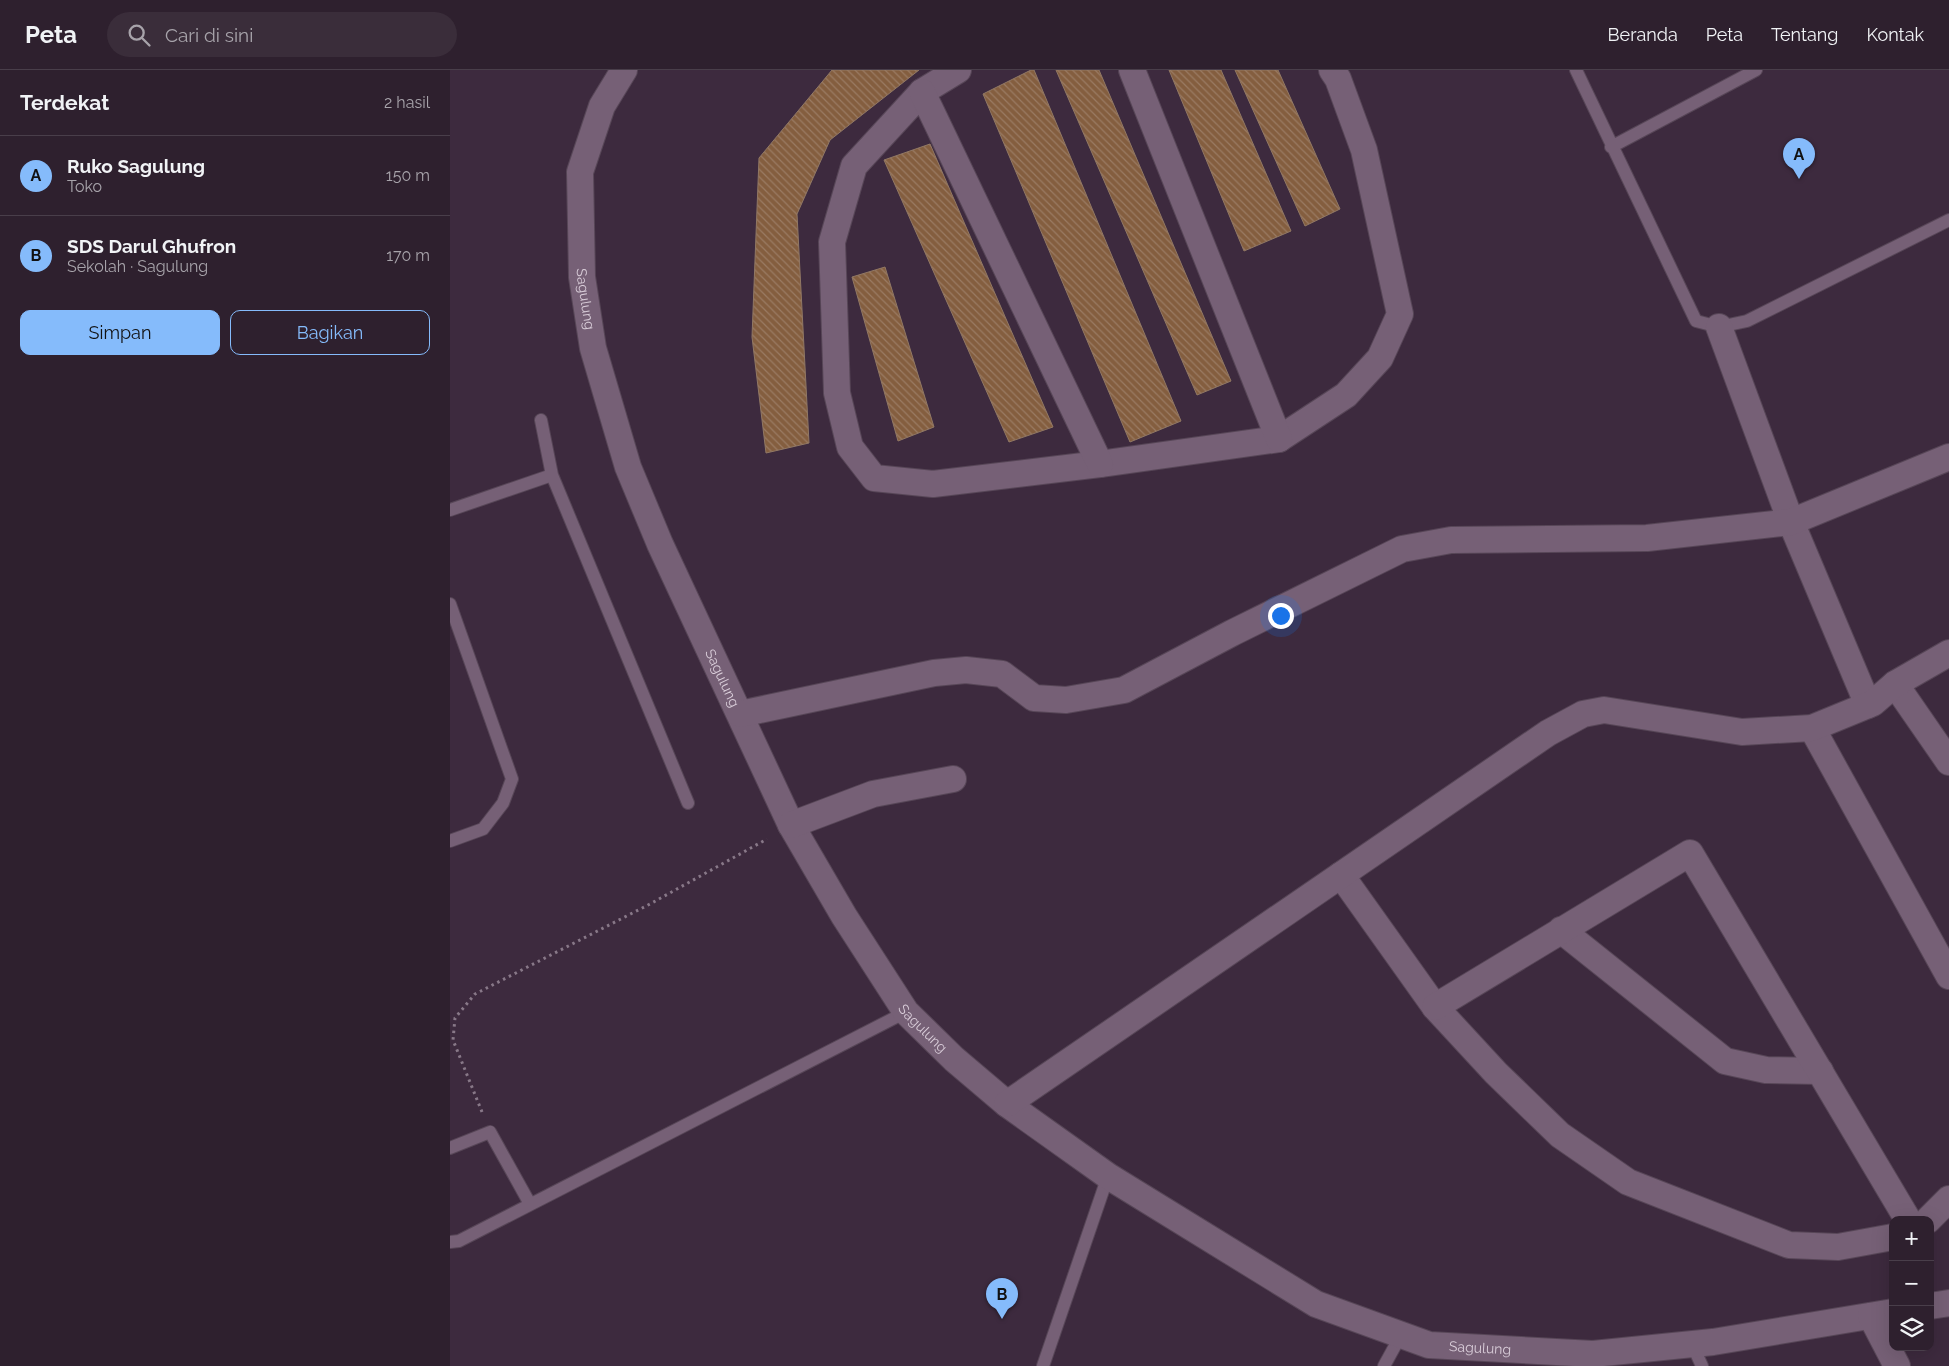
<!DOCTYPE html>
<html lang="id">
<meta charset="utf-8">
<style>
:root{--surface:#2e202e;--page:#3a2d3a;--text:#f1f3f6;--muted:#a7a3aa;--line:#493e4a;--accent:#85bbfb}
body{margin:0;font-family:Raleway,sans-serif;background:var(--page);color:var(--text)}
.controls{position:absolute;right:15px;bottom:15px;display:grid;overflow:hidden;border-radius:10px;box-shadow:0 5px 20px #0002}
.controls button{width:45px;height:45px;display:grid;place-items:center;padding:0;border:0;border-bottom:1px solid var(--line);background:var(--surface);color:var(--text);font:25px sans-serif}
.you{position:absolute;left:830px;top:545px;width:18px;height:18px;margin:-12px;border:4px solid #fff;border-radius:50%;background:#1a73e8;box-shadow:0 0 0 8px #1a73e833}
.badge{display:grid;place-items:center;width:32px;height:32px;border-radius:50%;background:var(--accent);color:#111;font-size:16px;font-weight:700}
.pin{position:absolute;translate:-50% -41px;filter:drop-shadow(0 1px 2px #0008)}
.pin::after{content:'';position:absolute;top:26px;width:18px;height:15px;background:inherit;clip-path:polygon(0 0,100% 0,50% 100%)}
.list{margin:0;padding:0;list-style:none}
h2{display:flex;justify-content:space-between;align-items:center;height:65px;margin:0;padding:0 20px;font-size:21px}
h2 small{font-size:16px;font-weight:400;color:var(--muted)}
.list li{display:grid;grid-template-columns:32px 1fr auto;gap:15px;align-items:center;box-sizing:border-box;height:80px;padding:0 20px;border-top:1px solid var(--line)}
.list b{display:block;font-size:19px;white-space:nowrap}
.list p{margin:0;font-size:16px;white-space:nowrap;color:var(--muted)}
.list em{font-size:16px;font-style:normal;color:var(--muted)}
.actions{display:flex;gap:10px;padding:15px 20px}
.actions a{flex:1;padding:11px 0;border:1px solid var(--accent);border-radius:10px;text-align:center;font-size:18px;color:var(--accent)}
.actions .main{background:var(--accent);color:#111}
.icon{flex:none;width:28px;height:28px;fill:none;stroke:currentColor;stroke-width:2;stroke-linecap:round;stroke-linejoin:round}
.map{position:relative;flex:none;width:1499px;height:1296px;overflow:hidden}
header{display:flex;align-items:center;gap:30px;box-sizing:border-box;height:70px;padding:0 25px;background:var(--surface);border-bottom:1px solid var(--line)}
header strong{font-size:24px}
nav{display:flex;gap:28px;margin-inline-start:auto;font-size:18px}
.search{width:350px;height:45px;background:var(--page);display:flex;align-items:center;gap:12px;box-sizing:border-box;padding:0 18px;border-radius:28px;color:var(--muted);font-size:19px}
main{display:flex}
aside{flex:1;background:var(--surface)}
.map>svg:first-child{display:block}
</style>
<header>
<strong>Peta</strong>
<div class="search"><svg class="icon" aria-label="search" viewBox="0 0 24 24"><circle cx="10" cy="10" r="6"/><path d="M15 15l6 6"/></svg>Cari di sini</div>
<nav><a>Beranda</a><a>Peta</a><a>Tentang</a><a>Kontak</a></nav>
</header>
<main>
<aside>
<h2>Terdekat<small>2 hasil</small></h2>
<ul class="list">
<li><span class="badge">A</span><div><b>Ruko Sagulung</b><p>Toko</p></div><em>150 m</em></li>
<li><span class="badge">B</span><div><b>SDS Darul Ghufron</b><p>Sekolah · Sagulung</p></div><em>170 m</em></li>
</ul>
<div class="actions"><a class="main">Simpan</a><a>Bagikan</a></div>
</aside>
<div class="map">
<svg width="1499" height="1296" viewBox="0 0 1499 1296">
<defs>
<pattern id="building-back-hatch" width="6" height="6" patternUnits="userSpaceOnUse" patternTransform="scale(1.25)"><rect width="6" height="6" fill="#845e3f"/><path d="M-1 5l2 2M0 0l6 6M5-1l2 2" fill="none" stroke="#9a7b63"/></pattern>
</defs>
<rect width="100%" height="100%" fill="#3d2a3e"/>
<path fill="url(#building-back-hatch)" stroke="#917864" d="M382,0H469L380,70L347,144L359,373L316,383L302,267L309,88Z
M581,0H584L731,351L680,372L533,24Z
M606,0H649L781,311L747,325Z
M719,0H771L841,161L794,181Z
M785,0H828L890,139L855,156Z
M480,74L603,357L559,372L434,90Z
M435,197L484,357L448,371L402,207Z"/>
<g fill="none" stroke-linecap="round" stroke-linejoin="round">
<defs>
<path id="lane" d="M1126,0L1246,251L1269,257L1297,251L1499,150
M1161,77L1306,0
M91,350L102,405L238,733
M0,440L102,405
M0,534L62,709L53,733L33,759L0,771
M0,1078L40,1062L80,1134
M0,1172L9,1171L456,942
M1242,1274L1252,1296
M593,1296L658,1106
M934,1296L951,1265"/>
<g id="street">
<path id="s1" d="M174,0L152,36L130,102L132,207L143,278L178,397L210,474L341,755L394,846L456,942L504,989L557,1034L658,1106L866,1234L979,1275L1143,1284L1263,1272L1443,1242"/>
<path d="M508,0L472,22L404,96L382,172L387,323L400,377L424,408L483,414L650,394L829,369L896,325L930,288L950,244L914,80L888,9L882,0"/>
<path d="M682,0L829,369"/>
<path d="M472,22L650,394"/>
<path d="M1269,257L1341,452L1418,635"/>
<path d="M1445,614L1499,692"/>
<path d="M290,644L484,603L516,600L552,604L584,628L616,630L674,620L782,563L952,479L1001,470L1197,468L1341,452L1499,387"/>
<path d="M1362,658L1499,906"/>
<path d="M341,755L423,724L503,709"/>
<path d="M891,805L985,937L1046,1003L1110,1065L1178,1112L1339,1175L1388,1177L1443,1167"/>
<path d="M1111,860L1275,991L1316,1000L1370,1001"/>
<path d="M985,937L1240,783L1458,1150"/>
<path d="M557,1034L1098,663L1133,644L1154,640L1292,662L1362,658L1423,633L1445,614L1499,583"/>
<path d="M1478,1150L1499,1129"/>
<path d="M1480,1236L1499,1233"/>
<path d="M1421,1246L1447,1296"/>
</g>
</defs>
<use href="#lane" stroke="#574657" stroke-width="14"/>
<use href="#street" stroke="#574657" stroke-width="28"/>
<path stroke="#887888" stroke-width="3" stroke-dasharray="2.5 4" stroke-linecap="butt" d="M32,1042L3,970L5,948L25,924L200,834L317,769"/>
<use href="#lane" stroke="#766076" stroke-width="12"/>
<use href="#street" stroke="#766076" stroke-width="26"/>
</g>
<g text-anchor="middle" dominant-baseline="central" stroke-width="4" stroke-linejoin="round" paint-order="stroke">
<g font-size="14" fill="#d9cdd9" stroke="#1f161f">
<text stroke="none"><textPath href="#s1" startOffset="239">Sagulung</textPath></text>
<text stroke="none"><textPath href="#s1" startOffset="644">Sagulung</textPath></text>
<text stroke="none"><textPath href="#s1" startOffset="1049">Sagulung</textPath></text>
<text stroke="none"><textPath href="#s1" startOffset="1702">Sagulung</textPath></text>
</g>
</g>
</svg>
<div class="controls">
<button>+</button>
<button>−</button>
<button><svg class="icon" aria-label="layers" viewBox="0 0 24 24"><path d="M12 4l9 5-9 5-9-5zM3 14l9 5 9-5"/></svg></button>
</div>
<div class="you"></div>
<div class="pin badge" style="left:1349px;top:109px">A</div>
<div class="pin badge" style="left:552px;top:1249px">B</div>
</div>
</main>
